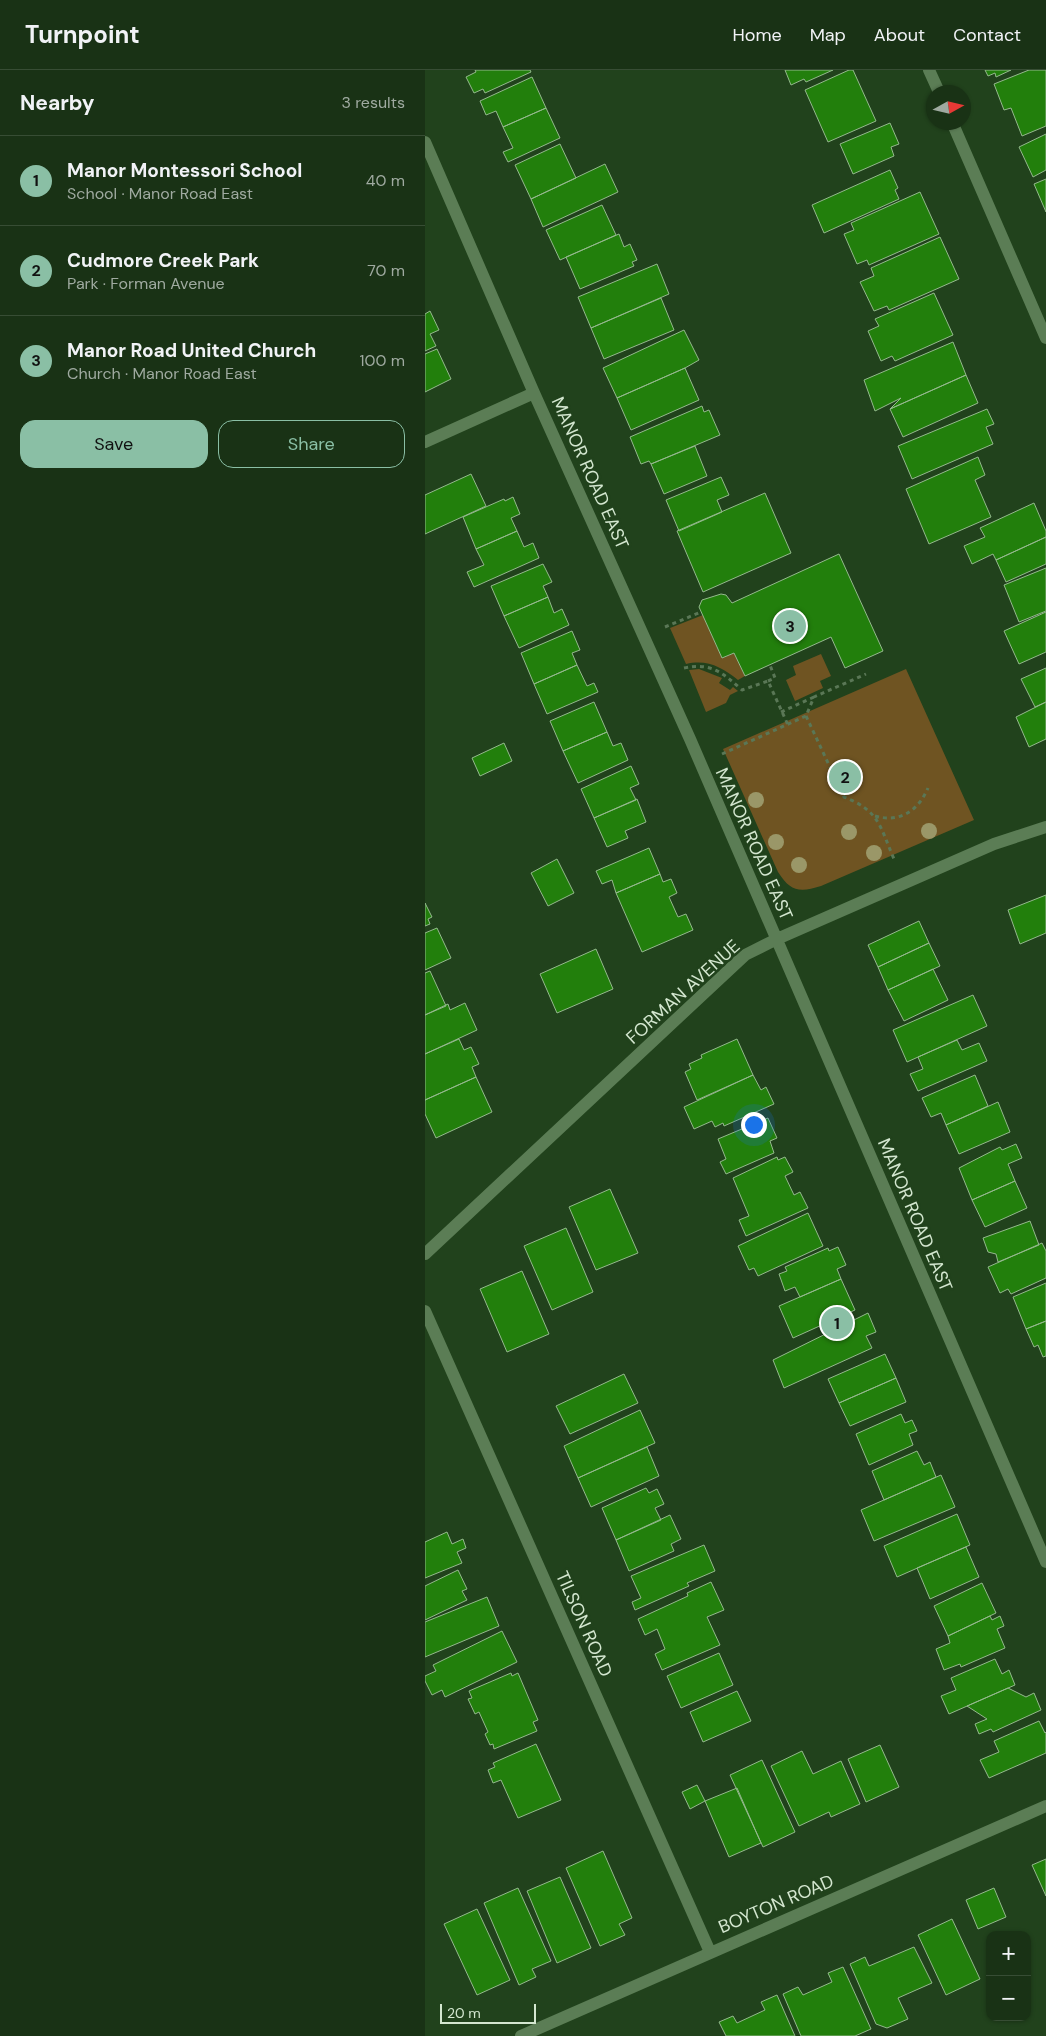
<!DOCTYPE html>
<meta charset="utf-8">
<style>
:root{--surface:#193215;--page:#223a1e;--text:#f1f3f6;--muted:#9faaa0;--line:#374d34;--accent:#8abfa5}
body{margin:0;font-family:"DM Sans",sans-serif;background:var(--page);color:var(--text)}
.controls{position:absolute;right:15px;bottom:15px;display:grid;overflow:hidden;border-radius:10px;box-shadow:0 1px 4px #0004}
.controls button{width:45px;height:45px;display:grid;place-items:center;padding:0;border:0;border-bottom:1px solid var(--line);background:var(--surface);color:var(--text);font:25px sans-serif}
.compass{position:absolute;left:501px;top:15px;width:45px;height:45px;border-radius:50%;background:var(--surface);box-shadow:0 1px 4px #0004;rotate:82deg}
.scale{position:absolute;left:15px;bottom:12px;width:96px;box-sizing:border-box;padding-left:5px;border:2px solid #d4e7d0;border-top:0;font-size:14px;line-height:18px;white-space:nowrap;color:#d4e7d0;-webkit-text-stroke:4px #21421c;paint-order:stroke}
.you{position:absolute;left:328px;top:1054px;width:18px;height:18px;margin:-12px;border:4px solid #fff;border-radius:50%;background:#1a73e8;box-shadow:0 0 0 8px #1a73e833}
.badge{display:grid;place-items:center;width:32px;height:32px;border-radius:50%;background:var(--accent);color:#111;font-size:16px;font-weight:700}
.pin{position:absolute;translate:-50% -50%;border:2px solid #fff;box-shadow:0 1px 5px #0006}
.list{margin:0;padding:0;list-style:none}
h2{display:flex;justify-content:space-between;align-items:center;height:65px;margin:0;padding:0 20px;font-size:21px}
h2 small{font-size:16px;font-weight:400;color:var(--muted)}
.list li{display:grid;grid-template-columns:32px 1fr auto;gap:15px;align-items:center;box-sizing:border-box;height:90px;padding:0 20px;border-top:1px solid var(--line)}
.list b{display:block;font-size:19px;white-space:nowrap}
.list p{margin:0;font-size:16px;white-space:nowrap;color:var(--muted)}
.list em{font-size:16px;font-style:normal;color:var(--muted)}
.actions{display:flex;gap:10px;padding:15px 20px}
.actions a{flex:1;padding:11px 0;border:1px solid var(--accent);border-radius:15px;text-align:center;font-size:18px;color:var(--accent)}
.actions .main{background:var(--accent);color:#111}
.map{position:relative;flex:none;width:621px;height:1966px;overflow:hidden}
header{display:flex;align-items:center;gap:30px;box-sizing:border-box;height:70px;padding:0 25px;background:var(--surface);border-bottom:1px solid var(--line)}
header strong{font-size:24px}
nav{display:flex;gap:28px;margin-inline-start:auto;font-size:18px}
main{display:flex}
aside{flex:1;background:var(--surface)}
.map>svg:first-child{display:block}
</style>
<header>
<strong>Turnpoint</strong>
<nav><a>Home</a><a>Map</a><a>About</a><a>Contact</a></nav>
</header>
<main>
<aside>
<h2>Nearby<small>3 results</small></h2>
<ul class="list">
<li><span class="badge">1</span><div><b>Manor Montessori School</b><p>School · Manor Road East</p></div><em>40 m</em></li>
<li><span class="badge">2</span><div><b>Cudmore Creek Park</b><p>Park · Forman Avenue</p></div><em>70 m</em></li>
<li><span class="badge">3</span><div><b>Manor Road United Church</b><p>Church · Manor Road East</p></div><em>100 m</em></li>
</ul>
<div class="actions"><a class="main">Save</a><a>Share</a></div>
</aside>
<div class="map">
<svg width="621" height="1966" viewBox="0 0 621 1966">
<rect width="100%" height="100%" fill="#21421c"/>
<path fill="#6f5422" d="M278,545L297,588L309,583L320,606L313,610C297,597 282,589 261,594L245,558Z
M396,584L406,606L395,611L398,618L370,631L361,610L371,605L368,596Z
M274,599L297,608L294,613L305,620L308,617L313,621L305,625L301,633L281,642L264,600Z
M481,599L549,750L396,816C374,823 365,821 353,802L298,679Z"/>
<path fill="#227f0c" stroke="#94b98d" d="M50,0H105L106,2L60,23L58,19L49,23L41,7L51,2Z
M360,0H408L381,12L379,9L366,15Z
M424,0H428L451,51L403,72L380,20Z
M560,0H586L571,7L570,3L563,6Z
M604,0H621V56L597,66L586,38L579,40L569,14Z
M107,7L121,38L78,57L71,41L61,45L55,31Z
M121,38L135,68L83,92L78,82L88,78L78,57Z
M465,53L474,74L466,77L469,86L428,104L415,74Z
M621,64V100L608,107L594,77Z
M135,74L151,108L106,129L90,95Z
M180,94L193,122L118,157L106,129Z
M465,100L473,118L470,120L474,129L399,163L387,135Z
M621,109V142L609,114Z
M495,122L514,164L444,195L442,190L432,194L419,164L429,160L426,153Z
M177,135L191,165L135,190L121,160Z
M194,164L199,177L205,174L212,190L207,192L209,196L155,219L141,187Z
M515,167L534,209L464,240L462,236L449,241L435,212L449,206L446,198Z
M232,194L244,224L166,258L153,227Z
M509,223L528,265L470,291L467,286L456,291L443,261L454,256L450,249Z
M236,228L249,260L179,289L166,258Z
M5,241L14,260L5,264L11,276L0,281V244Z
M259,260L274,290L260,298L192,328L178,298Z
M528,272L541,305L465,339L476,328L450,341L439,310Z
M12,279L26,309L0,322V284Z
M260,298L274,330L206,360L192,328Z
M541,305L553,333L478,367L465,339Z
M277,336L279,342L284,340L295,365L226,394L224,391L216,394L205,367Z
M562,339L569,354L561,357L568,374L487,409L473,376Z
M270,376L282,406L239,424L226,394Z
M553,387L560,405L550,410L566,447L504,474L481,419Z
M46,404L61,436L0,464V425Z
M296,407L304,425L292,430L297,442L254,461L241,430Z
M340,423L366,483L278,522L252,461Z
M88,427L95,444L86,448L92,461L51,479L38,447L79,429L80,431Z
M609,433L621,461V467L571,490L568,484L547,494L539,476L560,467L555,458Z
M92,461L99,477L108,473L114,488L49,517L42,502L59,495L51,479Z
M621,467V494L581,512L571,490Z
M414,484L458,581L420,598L406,567L320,606L309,583L297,588L274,537L277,530L296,524L301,525L307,533Z
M118,494L127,512L118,516L123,527L79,546L66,516Z
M621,498V541L594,552L579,515Z
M123,527L129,543L137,539L144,555L94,578L79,546Z
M621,542V582L594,594L579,561Z
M147,561L155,580L147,583L152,595L109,614L96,583Z
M152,595L162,616L169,613L173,622L122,644L109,614Z
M621,598V632L610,637L596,609Z
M169,632L182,662L138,681L125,651Z
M621,632V669L604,677L591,647Z
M182,662L188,676L196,673L203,690L153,713L138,681Z
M79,673L87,691L55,706L47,688Z
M206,696L214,714L205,718L211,730L169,748L156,719Z
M212,729L221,752L200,761L203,768L182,777L169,748Z
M224,778L235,804L191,823L187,810L177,814L171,801Z
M132,789L149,823L123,836L106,803Z
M235,804L238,812L246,809L252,823L244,827L253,847L261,844L268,860L217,882L191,823Z
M621,825V863L595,874L583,840Z
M0,833L7,847L3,849L5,854L0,856Z
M494,851L504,873L453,897L443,875Z
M12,858L26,888L0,900V863Z
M504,873L515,896L463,920L453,897Z
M171,879L188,919L132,943L115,904Z
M508,899L523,930L479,951L463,920Z
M5,901L21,936L0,945V903Z
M548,925L562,956L482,992L468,960Z
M40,933L52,960L0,984V945L23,934L25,940Z
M34,969L39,980L46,977L54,994L47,997L51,1007L0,1030V984Z
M312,969L328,1005L272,1030L260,1002L266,999L264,994L277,988L276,985Z
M532,970L537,980L554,973L562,991L493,1021L485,1004L498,999L493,987Z
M328,1005L336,1020L341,1017L349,1034L299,1056L298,1053L290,1057L287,1051L269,1059L259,1037Z
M550,1005L563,1036L521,1055L516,1043L506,1047L497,1028Z
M51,1007L67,1042L11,1068L0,1044V1030Z
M573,1032L585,1062L534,1084L521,1055Z
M343,1048L352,1068L345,1071L349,1083L301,1104L295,1092L301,1089L293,1069Z
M591,1074L597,1088L583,1094L590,1111L547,1130L534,1098L575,1077L577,1080Z
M352,1087L353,1090L360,1087L368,1102L360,1106L369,1125L375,1122L383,1138L321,1166L314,1150L324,1146L308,1108Z
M590,1111L602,1138L560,1157L547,1130Z
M185,1119L213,1183L171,1200L144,1137Z
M383,1143L398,1176L333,1206L329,1198L324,1200L313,1176Z
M605,1151L614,1175L573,1192L571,1184L563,1182L558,1168Z
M141,1158L168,1222L127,1240L99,1176Z
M617,1173L621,1181V1208L586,1224L583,1219L575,1223L563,1197Z
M413,1177L421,1195L412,1199L416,1209L375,1227L370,1217L360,1221L354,1204L362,1201L360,1197L403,1178L404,1181Z
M97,1201L124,1264L82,1282L55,1219Z
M416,1209L430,1240L368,1268L354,1236Z
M621,1213V1251L601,1259L588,1227Z
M443,1243L451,1262L441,1266L447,1278L359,1318L348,1290Z
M621,1251V1286L618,1287L613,1275L609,1277L601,1259Z
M460,1284L471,1308L414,1333L403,1309Z
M199,1304L213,1333L145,1364L131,1336Z
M471,1308L481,1332L425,1356L414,1333Z
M215,1340L230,1373L153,1408L139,1376Z
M476,1344L480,1353L487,1350L492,1361L484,1364L488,1375L444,1395L431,1364Z
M222,1377L234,1406L166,1437L153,1408Z
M492,1381L499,1395L505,1392L511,1407L459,1430L447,1401Z
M516,1405L530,1437L449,1471L436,1440Z
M221,1418L224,1423L232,1419L239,1434L230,1438L236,1450L191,1470L177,1438Z
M532,1444L545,1475L472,1507L459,1476Z
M245,1445L256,1469L246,1474L249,1481L204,1501L191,1470Z
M22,1462L27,1474L38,1469L41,1478L32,1482L37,1493L0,1508V1472Z
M279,1475L290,1501L262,1513L264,1516L210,1540L207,1532L216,1528L206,1506Z
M541,1477L554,1507L505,1529L492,1498Z
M33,1500L42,1519L37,1521L42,1530L0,1550V1516Z
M286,1512L299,1540L282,1547L295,1575L237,1600L230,1584L240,1579L232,1559L220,1565L213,1549L263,1526L262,1523Z
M557,1513L571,1543L523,1566L509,1536Z
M62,1527L74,1556L0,1587V1552Z
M565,1546L567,1550L575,1546L579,1556L572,1559L580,1578L536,1597L535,1594L519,1600L511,1579L525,1573L523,1566Z
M77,1561L92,1592L20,1627L17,1620L7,1625L0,1611V1606L11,1601L8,1595Z
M294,1583L308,1615L256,1638L242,1606Z
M570,1589L577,1604L584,1600L590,1615L524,1644L516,1626L531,1620L526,1608Z
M86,1603L87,1606L93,1603L113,1650L108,1652L112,1661L69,1679L68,1674L65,1675L60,1664L63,1662L54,1642L50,1644L43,1629L47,1628L44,1621Z
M583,1618L601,1627L609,1623L616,1640L568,1662L566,1659L554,1664L550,1654L562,1649L542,1636Z
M312,1621L326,1651L278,1672L265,1642Z
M614,1651L620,1663L621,1662V1683L564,1708L555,1690L574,1682L569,1671Z
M111,1674L136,1730L93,1748L76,1710L68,1713L63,1700L70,1697L68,1693Z
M455,1675L474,1717L441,1732L423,1689Z
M377,1681L388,1704L416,1691L435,1734L406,1747L404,1742L374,1756L346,1696Z
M337,1690L370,1762L338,1777L305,1705Z
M272,1715L280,1731L265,1739L257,1722Z
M312,1718L336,1773L304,1787L280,1731Z
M178,1781L207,1848L194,1854L200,1865L175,1876L141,1798Z
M621,1789V1826L607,1795Z
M135,1807L166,1878L132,1893L102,1821Z
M93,1818L126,1891L107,1899L111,1907L94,1915L59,1833Z
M569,1818L581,1847L553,1859L541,1830Z
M52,1839L85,1910L52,1925L19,1854Z
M527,1849L555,1909L521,1925L493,1865Z
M489,1877L507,1913L473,1928L483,1949L462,1958L451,1954L425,1894L440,1887L444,1896Z
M418,1897L446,1959L430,1966H376L358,1924L373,1917L378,1925L407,1912L403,1903Z
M352,1925L370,1966H301L294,1952L308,1946L312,1953L340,1940L336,1932Z"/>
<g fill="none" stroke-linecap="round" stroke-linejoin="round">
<path stroke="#5a7756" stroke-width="3" stroke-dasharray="4 4" stroke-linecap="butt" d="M240,557L276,542
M259,598C286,592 298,603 317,620L343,611L363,655
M343,611L350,608L345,595
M356,642L389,627
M381,646L419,727C455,741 455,757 469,789
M297,684L381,646L389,627L441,604
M450,746C475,753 493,741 503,718"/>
<path stroke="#5b7d55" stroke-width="12" d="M504,0L514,22
M527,52L621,268
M0,72L109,323L265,669L621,1492
M0,372L109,323
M0,1184L320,885L352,869L569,774L621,757
M0,1241L285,1882
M96,1966L621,1736"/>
</g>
<g fill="#9a9768">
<circle cx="331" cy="730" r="8"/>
<circle cx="504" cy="761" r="8"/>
<circle cx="424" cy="762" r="8"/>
<circle cx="351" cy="772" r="8"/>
<circle cx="449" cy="783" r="8"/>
<circle cx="374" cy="795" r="8"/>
</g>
<g text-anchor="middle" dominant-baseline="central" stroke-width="5" stroke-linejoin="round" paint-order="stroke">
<g font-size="18" fill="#d4e7d0" stroke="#21421c">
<text transform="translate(165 403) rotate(66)">MANOR ROAD EAST</text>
<text transform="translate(329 774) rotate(66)">MANOR ROAD EAST</text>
<text transform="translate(258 922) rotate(-42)">FORMAN AVENUE</text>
<text transform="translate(490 1145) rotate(67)">MANOR ROAD EAST</text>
<text transform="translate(159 1554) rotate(66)">TILSON ROAD</text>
<text transform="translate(351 1834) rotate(-23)">BOYTON ROAD</text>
</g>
</g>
</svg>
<div class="controls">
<button>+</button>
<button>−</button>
</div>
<svg class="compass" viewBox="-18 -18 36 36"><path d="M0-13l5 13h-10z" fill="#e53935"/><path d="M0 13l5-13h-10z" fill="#9faaa0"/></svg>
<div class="scale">20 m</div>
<div class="you"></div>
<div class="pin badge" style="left:412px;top:1253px">1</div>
<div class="pin badge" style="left:420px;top:707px">2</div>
<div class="pin badge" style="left:365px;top:556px">3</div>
</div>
</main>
